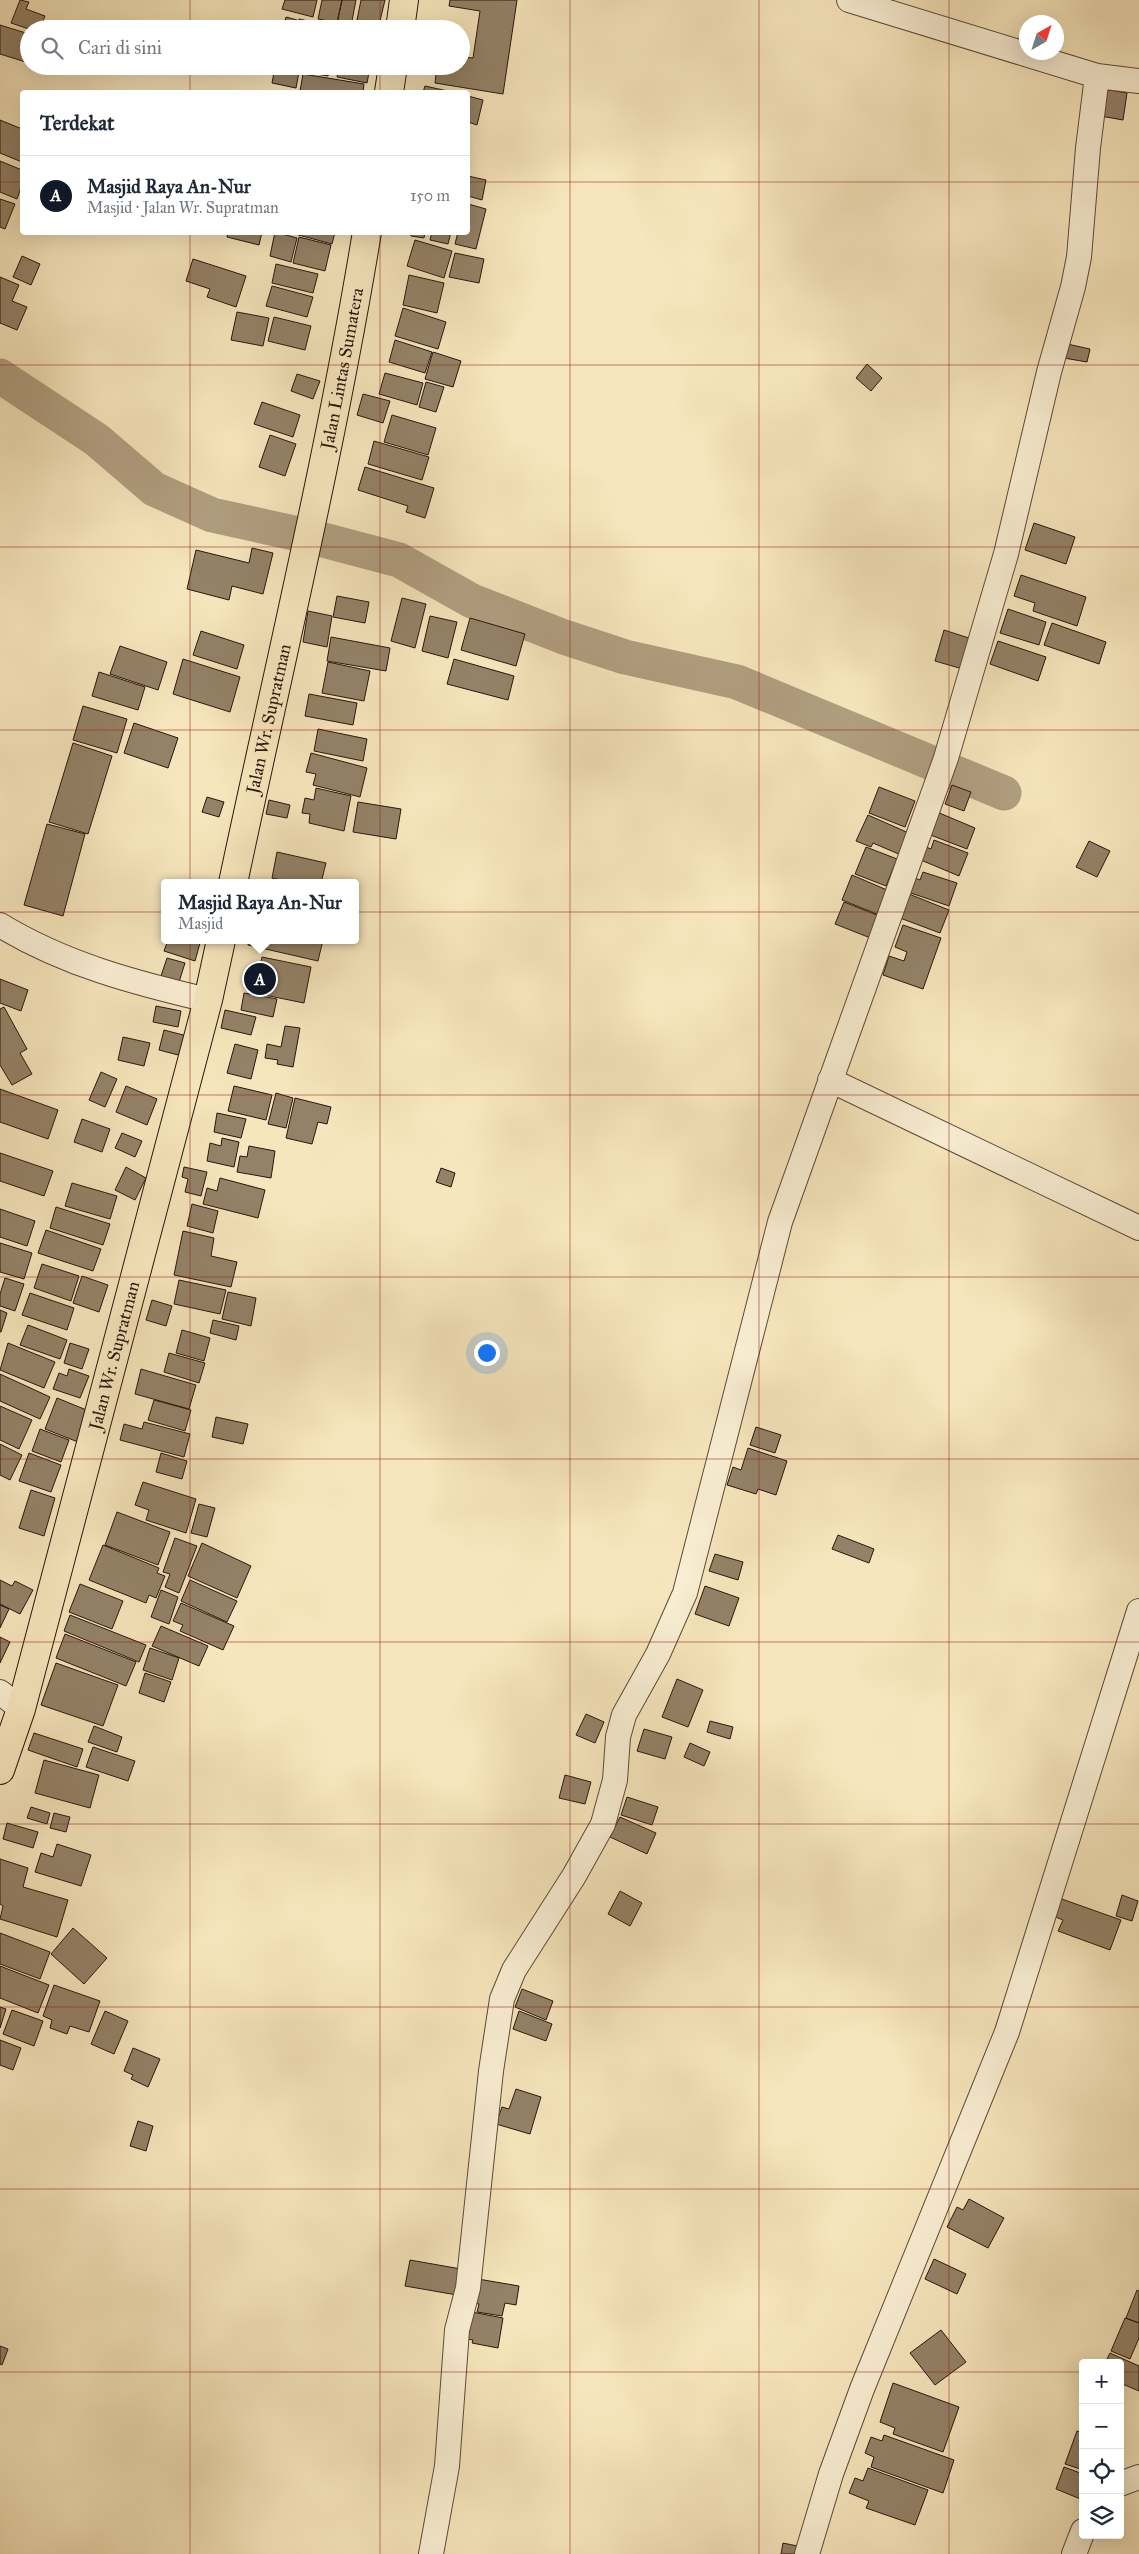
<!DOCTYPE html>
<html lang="id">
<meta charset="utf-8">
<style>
:root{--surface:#fff;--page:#f6f6f7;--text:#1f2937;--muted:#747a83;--line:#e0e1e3;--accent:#111827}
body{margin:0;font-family:"IM FELL Great Primer",serif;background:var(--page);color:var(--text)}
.controls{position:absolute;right:15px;bottom:15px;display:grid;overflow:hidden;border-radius:5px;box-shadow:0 5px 20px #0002}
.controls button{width:45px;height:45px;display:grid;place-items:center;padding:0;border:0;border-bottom:1px solid var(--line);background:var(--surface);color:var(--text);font:25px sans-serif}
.compass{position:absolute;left:1019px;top:15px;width:45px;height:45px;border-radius:50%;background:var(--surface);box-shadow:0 5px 20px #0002;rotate:39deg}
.you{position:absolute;left:486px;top:1352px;width:18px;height:18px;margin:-12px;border:4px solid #fff;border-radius:50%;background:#1a73e8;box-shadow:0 0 0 8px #1a73e833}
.badge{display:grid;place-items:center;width:32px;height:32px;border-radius:50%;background:var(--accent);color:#fff;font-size:16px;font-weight:700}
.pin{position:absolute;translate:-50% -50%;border:2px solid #fff;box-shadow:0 1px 5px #0006}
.popup{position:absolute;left:161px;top:879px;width:198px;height:65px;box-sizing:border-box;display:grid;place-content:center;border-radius:5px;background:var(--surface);filter:drop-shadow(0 1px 4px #0005);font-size:16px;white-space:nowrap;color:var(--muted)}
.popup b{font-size:19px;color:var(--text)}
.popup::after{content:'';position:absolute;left:50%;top:100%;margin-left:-10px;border:10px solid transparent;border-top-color:var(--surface)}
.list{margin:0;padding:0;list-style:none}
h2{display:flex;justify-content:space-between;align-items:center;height:65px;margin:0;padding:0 20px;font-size:21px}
h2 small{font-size:16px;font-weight:400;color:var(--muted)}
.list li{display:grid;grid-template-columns:32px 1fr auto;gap:15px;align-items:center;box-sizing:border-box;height:80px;padding:0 20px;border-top:1px solid var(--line)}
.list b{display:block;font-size:19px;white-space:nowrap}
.list p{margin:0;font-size:16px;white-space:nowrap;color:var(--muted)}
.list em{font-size:16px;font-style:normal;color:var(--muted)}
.icon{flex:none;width:28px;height:28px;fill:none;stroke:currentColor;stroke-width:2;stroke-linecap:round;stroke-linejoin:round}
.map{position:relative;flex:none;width:1139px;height:2554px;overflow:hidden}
.search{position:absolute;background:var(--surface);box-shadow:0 5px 20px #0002;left:20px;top:20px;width:450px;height:55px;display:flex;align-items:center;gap:12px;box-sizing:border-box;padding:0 18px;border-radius:28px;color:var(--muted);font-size:19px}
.panel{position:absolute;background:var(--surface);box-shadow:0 5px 20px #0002;left:20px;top:90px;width:450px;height:145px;border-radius:5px}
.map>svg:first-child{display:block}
</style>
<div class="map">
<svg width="1139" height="2554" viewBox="0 0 1139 2554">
<rect width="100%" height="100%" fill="#f7e6bd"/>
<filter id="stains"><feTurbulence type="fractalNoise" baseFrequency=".004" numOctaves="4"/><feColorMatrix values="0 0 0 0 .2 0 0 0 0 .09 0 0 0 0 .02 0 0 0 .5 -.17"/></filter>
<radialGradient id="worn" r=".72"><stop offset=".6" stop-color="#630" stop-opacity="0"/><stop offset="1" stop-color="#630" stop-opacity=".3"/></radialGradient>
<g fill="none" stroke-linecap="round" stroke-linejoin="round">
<path stroke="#b19f81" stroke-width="35" d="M0,376L97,440L154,489L212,515L312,537L399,560L472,601L564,637L625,657L737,682L1004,793"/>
</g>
<path fill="#948268" stroke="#29160c" d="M20,0L29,2L26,9L45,16L40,29H29L11,23Z
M285,0H317L313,17L282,9Z
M322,0H342L337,23L318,19Z
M342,0H356L351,26L337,23Z
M361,0H385L379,25L357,20Z
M450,0H517L503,94L435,83L437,66H461V57L473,58L480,11L449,6Z
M286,17L297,20L295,29H283Z
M299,19L317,23L315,29H297Z
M320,23L347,29H319Z
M0,25L29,34V63L0,54Z
M304,66H330L328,76L303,72Z
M339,66L370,67L367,83L337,77Z
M275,67L299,72L296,88L272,83Z
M303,74L364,84L363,92L300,91Z
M425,86L452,92H423Z
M1100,88L1127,93L1123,120L1095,115Z
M468,96L483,100L477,125L468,122Z
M0,120L22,129V162L0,153Z
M0,161L22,170V185L17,199L0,192Z
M468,176L486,180L482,200L468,196Z
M0,199L15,204L5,229L0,227Z
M468,204L486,209L476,249L455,244L458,232H468Z
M228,232H262L259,245L227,237Z
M275,232L297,238L291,262L270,256Z
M295,232H335L332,244L295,234Z
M411,232H425L424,238L411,236Z
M432,232H451L448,244L430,240Z
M299,237L331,245L325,271L293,263Z
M415,240L452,251L444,278L407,266Z
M455,253L484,259L479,283L449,277Z
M22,256L40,264L31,285L13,277Z
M193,259L246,276L236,307L207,297L210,289L186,281Z
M276,264L318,274L313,293L272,283Z
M409,275L444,283L437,313L403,305Z
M0,277L19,285L12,301L27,307L17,330L0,323Z
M272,286L313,297L307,317L266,306Z
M403,308L446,322L438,349L395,336Z
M237,312L269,318L263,346L231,340Z
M274,317L311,326L305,350L268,341Z
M395,340L432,352L425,373L389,362Z
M1067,344L1090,349L1087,362L1064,358Z
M433,352L461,361L453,387L425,379Z
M867,364L882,378L871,391L856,378Z
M385,373L423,383L417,405L379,394Z
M297,374L320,381L313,399L291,391Z
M426,382L444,387L436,412L419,407Z
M363,394L390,401L383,423L357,415Z
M262,402L300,415L293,437L254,424Z
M392,415L436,428L428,455L384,442Z
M270,435L296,444L285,476L259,467Z
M374,441L429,457L422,480L368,464Z
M365,467L434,488L425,518L406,512L408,506L358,490Z
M1034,523L1075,537L1066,564L1025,550Z
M252,548L273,553L263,594L232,586L229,600L187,589L196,550L249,563Z
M1021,575L1086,597L1077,626L1033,611L1035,603L1014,596Z
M337,596L369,602L365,623L333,617Z
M402,598L426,604L415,648L391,641Z
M1008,609L1046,622L1039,645L1000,633Z
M308,611L332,616L327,647L303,642Z
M430,616L457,622L448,658L422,651Z
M470,618L525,634L516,666L461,650Z
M1052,623L1106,642L1099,664L1044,645Z
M944,630L975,640L966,670L935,661Z
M201,631L244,645L237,669L193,655Z
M331,637L390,648L386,671L327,661Z
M998,641L1046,657L1038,681L990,664Z
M120,646L167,662L158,690L110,674Z
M183,659L240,677L230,712L173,694Z
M454,659L514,676L508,700L447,684Z
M328,662L370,671L364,701L322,693Z
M99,672L145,687L138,710L92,696Z
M309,694L357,703L353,725L305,716Z
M83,706L127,719L117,753L73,740Z
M134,723L178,738L168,768L124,753Z
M318,729L367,739L363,761L314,751Z
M73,743L112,756L88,834L49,822Z
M311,753L367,768L360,797L313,785L316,774L306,772Z
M952,785L971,792L964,811L945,804Z
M879,787L915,801L905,827L869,813Z
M316,788L351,796L344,831L309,823L310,814L302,813L305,798L314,800Z
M207,797L224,802L219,817L202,812Z
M269,800L290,805L287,818L266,814Z
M358,802L401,809L396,839L353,832Z
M937,812L975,828L967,849L928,834Z
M868,815L911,834L901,855L873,843L871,847L856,841Z
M47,824L85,834L63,916L24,905Z
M934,840L968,853L959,876L916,858L921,845L931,849Z
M1089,841L1110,851L1097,877L1076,867Z
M866,847L897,859L886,886L855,874Z
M277,852L326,863L321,883H296L272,878Z
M923,872L957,883L949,906L905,891L910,876L920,880Z
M852,875L887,890L877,914L842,900Z
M909,894L949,910L940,933L900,918Z
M844,902L882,917L873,939L835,924Z
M903,925L941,938L923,989L883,975L889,956L904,961L907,952L895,947Z
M168,940H192L200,943L195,961L164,951Z
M249,940H323L318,961L248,945Z
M262,957L311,967L304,1003L255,993Z
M167,958L185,963L179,982L161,976Z
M0,979L28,990L21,1011L0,1003Z
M244,993L277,999L273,1017L241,1010Z
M156,1006L181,1011L178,1027L153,1022Z
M4,1007L27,1049L20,1053L32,1074L12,1085L0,1065V1009Z
M225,1010L256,1017L251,1035L221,1028Z
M285,1026L300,1028L293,1067L277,1064L278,1060L265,1058L267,1044L281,1047Z
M164,1030L187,1036L182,1056L159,1050Z
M123,1037L150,1043L144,1066L118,1060Z
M235,1044L258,1050L251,1079L227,1073Z
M101,1072L117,1079L105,1107L89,1100Z
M126,1086L157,1099L147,1125L116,1112Z
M234,1086L272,1095L266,1120L228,1111Z
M0,1089L58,1110L48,1139L0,1122Z
M276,1093L293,1098L286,1128L268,1124Z
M295,1098L331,1107L327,1124L318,1122L312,1144L286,1138Z
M217,1113L246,1119L241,1138L214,1132Z
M82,1119L110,1129L102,1152L74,1142Z
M122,1133L142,1141L135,1157L115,1148Z
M222,1138L239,1142L234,1167L207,1161L210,1143L221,1146Z
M249,1146L275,1151L271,1178L237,1172L240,1156L247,1157Z
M0,1153L53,1171L44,1196L0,1181Z
M126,1167L146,1178L135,1200L115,1190Z
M184,1167L207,1172L201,1196L185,1192L188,1179L182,1177Z
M441,1168L455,1173L451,1187L436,1182Z
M220,1178L265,1190L258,1218L203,1204L207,1188L217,1191Z
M72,1183L117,1196L110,1219L65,1206Z
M192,1204L218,1211L213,1233L187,1226Z
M56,1207L110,1224L103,1245L50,1228Z
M0,1209L35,1221L27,1246L0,1237Z
M46,1230L101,1249L93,1271L38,1253Z
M183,1231L214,1238L211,1256L237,1262L231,1287L174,1275Z
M0,1243L32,1253L24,1279L0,1272Z
M42,1264L79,1276L71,1301L34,1288Z
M82,1276L108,1285L99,1312L73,1303Z
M5,1278L24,1284L15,1311L0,1306V1294Z
M179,1280L226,1290L220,1314L174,1304Z
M228,1292L256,1298L251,1326L222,1319Z
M30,1293L74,1308L67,1330L22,1315Z
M152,1300L172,1306L166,1326L146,1320Z
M0,1310L7,1313L1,1332H0Z
M213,1320L239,1326L236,1340L210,1333Z
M28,1325L67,1340L60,1359L20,1345Z
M182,1330L210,1338L204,1361L176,1353Z
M8,1343L55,1362L44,1388L0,1370Z
M70,1343L89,1349L82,1369L64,1363Z
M169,1353L205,1363L199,1383L164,1372Z
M69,1369L89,1376L80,1398L53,1389L59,1373L67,1376Z
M141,1369L196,1385L189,1409L135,1394Z
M0,1374L50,1397L40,1419L0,1401Z
M57,1398L89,1411L78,1442L45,1429Z
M154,1400L191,1410L185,1431L148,1420Z
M0,1406L32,1420L19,1449L0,1440Z
M216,1417L248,1424L243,1444L212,1437Z
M144,1422L190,1434L184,1457L120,1440L124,1424L142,1429Z
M756,1427L781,1435L775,1453L750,1445Z
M40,1429L69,1440L61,1462L32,1451Z
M0,1444L22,1455L10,1480L0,1475Z
M748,1448L787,1461L776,1495L758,1489L756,1494L727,1485L733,1467L741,1470Z
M29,1453L61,1465L51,1492L19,1481Z
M161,1453L187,1461L182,1479L156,1472Z
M143,1482L196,1499L186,1533L146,1520L149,1510L135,1505Z
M31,1490L55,1498L44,1536L19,1528Z
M199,1504L215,1508L207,1537L191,1533Z
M117,1512L170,1532L158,1565L105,1545Z
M838,1535L874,1549L869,1563L832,1549Z
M175,1538L197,1546L179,1593L165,1587L170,1574L163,1572Z
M202,1543L251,1566L237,1598L188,1576Z
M103,1545L159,1568L157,1573L165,1576L156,1598L149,1595L146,1603L89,1580Z
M715,1554L743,1562L738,1580L709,1571Z
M0,1580L12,1586L15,1581L33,1590L20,1614L0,1604Z
M190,1580L237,1601L227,1622L181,1601Z
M80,1584L123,1601L112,1629L69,1612Z
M705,1586L739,1598L729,1626L695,1614Z
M161,1590L178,1597L169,1624L151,1617Z
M181,1603L234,1626L223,1650L180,1631L183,1625L173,1621Z
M0,1605L9,1609L0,1628Z
M70,1615L146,1645L139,1662L64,1631Z
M161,1626L208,1646L199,1666L152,1646Z
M65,1634L136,1662L126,1686L56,1658Z
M0,1637L10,1642L0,1663Z
M150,1648L179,1658L172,1680L143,1670Z
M56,1663L118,1685L103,1726L41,1705Z
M145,1673L171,1682L164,1702L139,1693Z
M677,1679L703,1690L688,1727L662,1717Z
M586,1714L604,1722L595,1743L576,1735Z
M710,1721L733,1727L730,1739L707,1732Z
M94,1726L122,1737L117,1752L88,1742Z
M644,1729L672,1737L665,1759L637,1751Z
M34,1733L83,1749L77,1767L28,1750Z
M690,1743L710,1752L704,1766L684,1757Z
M93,1747L135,1761L128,1781L86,1767Z
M44,1760L99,1775L90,1808L35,1793Z
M565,1775L591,1782L585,1804L559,1798Z
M627,1797L658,1807L652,1825L621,1815Z
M31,1807L50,1813L47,1824L27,1818Z
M54,1813L70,1817L66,1832L50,1828Z
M620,1817L656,1833L647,1854L610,1837Z
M7,1823L38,1832L33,1848L3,1839Z
M57,1844L91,1855L81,1886L35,1872L41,1853L53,1857Z
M0,1859L28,1868L23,1887L68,1900L57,1937L0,1919L3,1906L0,1904Z
M620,1891L642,1903L630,1926L608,1914Z
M1122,1895L1138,1901L1132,1921L1116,1916Z
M1059,1898L1121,1920L1110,1950L1058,1931L1063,1920L1053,1916Z
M73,1928L107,1958L84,1984L51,1954Z
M0,1933L50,1952L40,1979L0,1964Z
M0,1966L49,1985L38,2013L0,1998Z
M54,1985L100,2001L89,2032L70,2026L67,2034L50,2028L52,2020L43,2016Z
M522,1989L553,2001L546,2020L515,2007Z
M0,2007L6,2009L0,2028Z
M12,2010L43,2021L34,2046L3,2034Z
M105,2011L128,2021L114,2054L91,2044Z
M519,2011L552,2024L546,2041L513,2029Z
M0,2040L21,2048L13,2070L0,2065Z
M133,2048L160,2059L148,2087L131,2079L133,2075L124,2071Z
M516,2089L541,2097L530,2134L496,2124L502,2107L509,2109Z
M138,2121L153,2126L146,2151L130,2146Z
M969,2199L1004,2218L988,2248L947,2227L957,2207L963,2210Z
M934,2259L966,2274L957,2294L925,2279Z
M410,2260L461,2269L457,2295L405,2286Z
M478,2279L519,2286L516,2305L505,2303L502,2316L477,2312L479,2304L474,2303Z
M1137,2290L1139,2291V2323L1126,2318Z
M472,2312L503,2318L498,2348L472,2343L473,2340L467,2339Z
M1125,2318L1139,2323V2338L1130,2359L1111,2351Z
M941,2330L966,2362L935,2385L910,2353Z
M0,2346L8,2349L2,2365L0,2364Z
M1110,2353L1139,2366V2391L1120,2383V2363H1105Z
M893,2383L959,2407L943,2452L893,2434L895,2428L880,2422Z
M1077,2431L1083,2433V2470L1065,2464Z
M884,2435L954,2460L943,2493L871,2467L874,2457L865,2453L871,2437L882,2441Z
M1064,2467L1083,2474V2500L1056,2489Z
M868,2468L928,2490L915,2525L866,2508L869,2501L849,2493L855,2478L863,2481Z
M783,2543L802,2547L800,2554H781Z"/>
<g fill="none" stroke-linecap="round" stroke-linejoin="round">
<defs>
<path id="minor" d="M849,0L1097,76L1139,81
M0,925C64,964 135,983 208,1000
M830,1080L1139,1228
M0,1692L21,1709
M1120,2484L1139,2477
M431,2554L447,2466L457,2330L468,2288L491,2071L502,1999L514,1970L574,1876L603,1824L615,1780L618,1737L624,1715L658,1654L685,1593L780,1222L946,758L1006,554L1049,372L1073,287L1079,257L1088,148L1097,76
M807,2554L831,2474L862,2389L1007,2032L1139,1611
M1074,2554L1083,2531"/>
<g id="primary">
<path d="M400,29L404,0"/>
<path d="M389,92L393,66"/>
<path id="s1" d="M233,883C279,666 331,451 367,232"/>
<path id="s2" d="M0,1770L21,1709L208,1000L221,940"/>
</g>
</defs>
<use href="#minor" stroke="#5c4a38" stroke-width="26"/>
<use href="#primary" stroke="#29160c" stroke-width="30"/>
<use href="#minor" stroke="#faefd4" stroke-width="24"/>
<use href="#primary" stroke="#f7e6bd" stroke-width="28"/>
</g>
<path fill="none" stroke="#8f2418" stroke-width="1" stroke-opacity="0.55" d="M190,0V29M380,0V29M570,0V2554M759,0V2554M949,0V2554M190,66V92M380,66V92M0,182H22M468,182H1139M190,232V2554M380,232V2554M0,365H1139M0,547H1139M0,730H1139M0,912H1139M0,1095H1139M0,1277H1139M0,1459H1139M0,1642H1139M0,1824H1139M0,2007H1139M0,2189H1139M0,2372H1083M1120,2372H1139"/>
<g text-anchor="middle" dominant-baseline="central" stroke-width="4.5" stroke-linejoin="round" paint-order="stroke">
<g font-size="18" fill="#29160c" stroke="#faefd4">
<text stroke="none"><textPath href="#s1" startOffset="526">Jalan Lintas Sumatera</textPath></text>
<text stroke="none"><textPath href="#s1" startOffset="168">Jalan Wr. Supratman</textPath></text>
<text stroke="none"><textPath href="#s2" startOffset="430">Jalan Wr. Supratman</textPath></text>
</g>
</g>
<rect width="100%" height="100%" filter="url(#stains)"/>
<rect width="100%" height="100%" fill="url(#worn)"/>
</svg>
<div class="controls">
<button>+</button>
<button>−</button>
<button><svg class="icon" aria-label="locate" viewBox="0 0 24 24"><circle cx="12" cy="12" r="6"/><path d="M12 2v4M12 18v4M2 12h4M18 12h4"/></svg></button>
<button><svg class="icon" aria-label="layers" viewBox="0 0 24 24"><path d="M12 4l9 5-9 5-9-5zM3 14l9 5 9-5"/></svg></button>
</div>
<svg class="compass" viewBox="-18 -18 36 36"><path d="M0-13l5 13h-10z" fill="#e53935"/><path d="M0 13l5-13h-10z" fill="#747a83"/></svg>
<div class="you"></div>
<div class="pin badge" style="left:260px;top:979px">A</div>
<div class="popup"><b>Masjid Raya An-Nur</b>Masjid</div>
<div class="search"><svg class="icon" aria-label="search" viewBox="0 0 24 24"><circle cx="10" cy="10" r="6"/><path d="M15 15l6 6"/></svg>Cari di sini</div>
<section class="panel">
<h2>Terdekat<small></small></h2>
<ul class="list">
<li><span class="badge">A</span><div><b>Masjid Raya An-Nur</b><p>Masjid · Jalan Wr. Supratman</p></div><em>150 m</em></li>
</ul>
</section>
</div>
